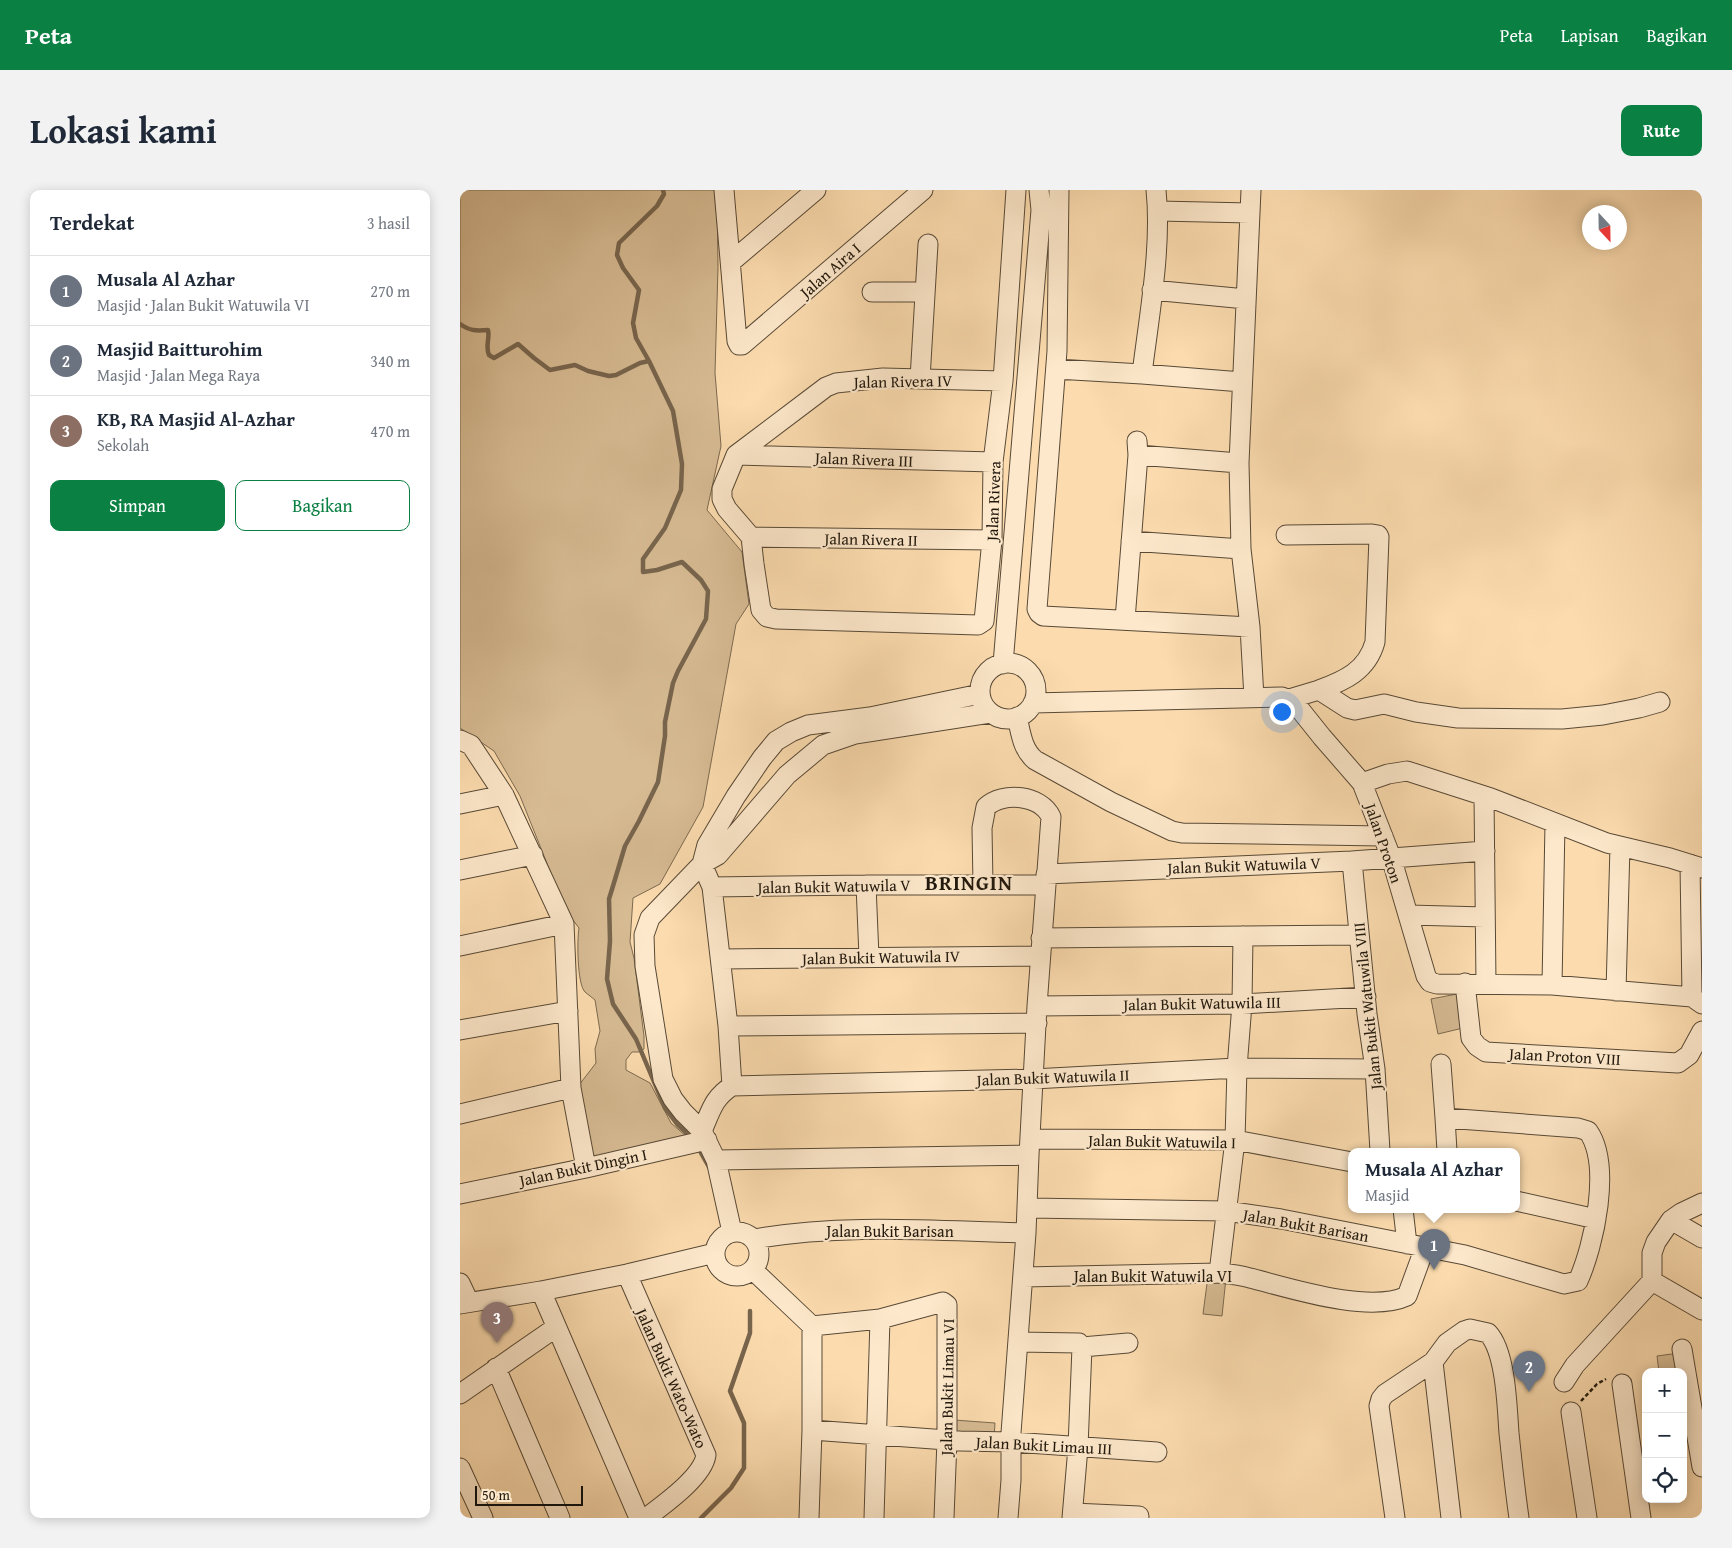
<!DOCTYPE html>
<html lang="id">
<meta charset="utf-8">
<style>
:root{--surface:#fff;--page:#f2f2f3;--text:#1f2937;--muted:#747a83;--line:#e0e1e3;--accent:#0b8043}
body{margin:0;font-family:"Gentium Book Plus",serif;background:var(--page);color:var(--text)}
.controls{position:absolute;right:15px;bottom:15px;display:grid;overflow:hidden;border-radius:10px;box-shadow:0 2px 12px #0003}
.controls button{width:45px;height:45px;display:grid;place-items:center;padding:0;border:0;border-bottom:1px solid var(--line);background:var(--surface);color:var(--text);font:25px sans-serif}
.compass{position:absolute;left:1122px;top:15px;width:45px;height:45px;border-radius:50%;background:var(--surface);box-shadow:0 2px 12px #0003;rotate:158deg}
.scale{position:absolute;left:15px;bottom:12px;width:108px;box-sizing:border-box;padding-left:5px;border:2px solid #21180d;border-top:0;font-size:14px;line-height:18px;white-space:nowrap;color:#21180d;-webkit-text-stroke:4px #fde8cb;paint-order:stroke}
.you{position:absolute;left:821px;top:521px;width:18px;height:18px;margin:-12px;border:4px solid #fff;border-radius:50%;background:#1a73e8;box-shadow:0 0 0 8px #1a73e833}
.badge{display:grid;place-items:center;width:32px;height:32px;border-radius:50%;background:var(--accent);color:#fff;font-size:16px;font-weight:700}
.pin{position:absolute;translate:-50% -41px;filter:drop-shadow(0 1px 2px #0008)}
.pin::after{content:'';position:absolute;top:26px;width:18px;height:15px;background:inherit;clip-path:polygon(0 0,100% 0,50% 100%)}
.popup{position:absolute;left:888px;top:958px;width:172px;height:65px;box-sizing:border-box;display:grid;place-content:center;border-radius:10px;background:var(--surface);filter:drop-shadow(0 1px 4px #0005);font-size:16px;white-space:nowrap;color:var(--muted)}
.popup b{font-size:19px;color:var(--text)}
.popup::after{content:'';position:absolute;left:50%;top:100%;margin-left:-10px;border:10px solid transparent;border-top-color:var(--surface)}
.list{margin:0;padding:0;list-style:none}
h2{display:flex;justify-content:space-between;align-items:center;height:65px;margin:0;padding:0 20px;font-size:21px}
h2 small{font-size:16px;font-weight:400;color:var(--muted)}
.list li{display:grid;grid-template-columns:32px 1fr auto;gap:15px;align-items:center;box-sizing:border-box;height:70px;padding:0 20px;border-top:1px solid var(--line)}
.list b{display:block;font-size:19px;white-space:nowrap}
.list p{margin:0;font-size:16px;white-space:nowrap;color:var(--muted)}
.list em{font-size:16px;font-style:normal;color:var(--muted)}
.actions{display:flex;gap:10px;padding:15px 20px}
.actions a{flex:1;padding:11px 0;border:1px solid var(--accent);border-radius:10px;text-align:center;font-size:18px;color:var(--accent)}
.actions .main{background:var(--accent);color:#fff}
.icon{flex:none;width:28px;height:28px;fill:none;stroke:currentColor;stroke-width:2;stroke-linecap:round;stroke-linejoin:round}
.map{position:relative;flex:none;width:1242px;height:1328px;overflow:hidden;border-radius:10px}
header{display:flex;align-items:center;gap:30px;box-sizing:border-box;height:70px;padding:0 25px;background:var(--accent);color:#fff}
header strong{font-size:24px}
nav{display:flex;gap:28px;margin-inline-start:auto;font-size:18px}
.intro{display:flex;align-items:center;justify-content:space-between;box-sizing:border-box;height:120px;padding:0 30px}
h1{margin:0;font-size:35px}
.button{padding:12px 22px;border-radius:10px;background:var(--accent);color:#fff;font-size:18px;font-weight:700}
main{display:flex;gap:30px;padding:0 30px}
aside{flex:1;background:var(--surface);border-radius:10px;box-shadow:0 2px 12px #0003}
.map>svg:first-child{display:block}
</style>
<header>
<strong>Peta</strong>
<nav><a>Peta</a><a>Lapisan</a><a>Bagikan</a></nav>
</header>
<div class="intro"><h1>Lokasi kami</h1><a class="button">Rute</a></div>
<main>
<aside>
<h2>Terdekat<small>3 hasil</small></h2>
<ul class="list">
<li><span class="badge" style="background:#6b7280">1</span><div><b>Musala Al Azhar</b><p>Masjid · Jalan Bukit Watuwila VI</p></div><em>270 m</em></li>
<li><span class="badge" style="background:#6b7280">2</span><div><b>Masjid Baitturohim</b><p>Masjid · Jalan Mega Raya</p></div><em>340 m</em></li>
<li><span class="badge" style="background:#8d6e63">3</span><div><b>KB, RA Masjid Al-Azhar</b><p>Sekolah</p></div><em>470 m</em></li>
</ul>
<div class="actions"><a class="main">Simpan</a><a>Bagikan</a></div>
</aside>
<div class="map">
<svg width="1242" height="1328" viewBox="0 0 1242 1328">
<rect width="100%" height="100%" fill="#fcdcaf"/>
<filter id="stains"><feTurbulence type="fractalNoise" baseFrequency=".004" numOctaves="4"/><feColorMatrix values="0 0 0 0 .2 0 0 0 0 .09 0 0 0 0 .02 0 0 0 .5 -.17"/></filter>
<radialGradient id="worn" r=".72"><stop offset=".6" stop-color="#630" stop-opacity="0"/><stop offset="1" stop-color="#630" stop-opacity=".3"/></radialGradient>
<path fill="#d7bb93" stroke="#7c6a50" d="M0,0H257L258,77L255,183L261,256L247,320L282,362L289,414L276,434L243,617L200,694L173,708L170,752L174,768L184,846V859L179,862H172L166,870V880L190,893L211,933L226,946L133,969L119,895L136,873L135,859L140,841L135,810C132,807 128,805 125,802C117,794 117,749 119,738L106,721L60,606L34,561L0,538Z
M997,804L1003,838L978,844L971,809Z
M748,1086L766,1088L762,1126L743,1124Z
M1219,1163L1221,1182H1199L1197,1166Z
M494,1230L535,1233L534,1248L493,1245Z"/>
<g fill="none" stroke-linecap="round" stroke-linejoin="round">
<path stroke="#78654d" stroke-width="4.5" d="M203,0L204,4L197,16L159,53L157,65L163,78L179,100L173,133L176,148L189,171L213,221L222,274L221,300L205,338L183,369V382L197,380L222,372L241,390L248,401L246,429L218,481L213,493L205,532V546L198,592L179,631L165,656L153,696L149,709L150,751L147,789L153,814L176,849L205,918L217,934L231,947
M0,134C10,141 16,141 28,140C30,149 25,156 29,165L34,168L58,154L74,168L90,180L115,175L128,181L149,186L156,185L180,173L189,171
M241,963L249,977
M241,1328L271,1298L284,1278V1233L270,1201L290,1143V1121"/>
<defs>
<path id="minor" d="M264,0L277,151L279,155H282L463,0
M599,0L597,161L577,419L579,423L583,426L790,437L781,359L779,273L791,0
M698,21L790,23
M271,72L356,0
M692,100L786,109
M412,102H465
M596,179L682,184L782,192
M682,184C689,126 702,57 696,0
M460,189L468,54
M543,191L423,188L376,193L366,197L276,265L262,299V309L267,319L291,347L294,374L301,420L307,427L316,429L518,435L524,431L532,350L533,272L543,191L556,0
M276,265L533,272
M678,265L779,273
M826,345L912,344L918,345L919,347L915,452C907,481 884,491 859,500
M291,347L532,350
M671,351L781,359
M665,430L678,265L677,251
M790,437L794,508
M520 501a28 28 0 1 1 56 0a28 28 0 1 1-56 0Z
M543,474L581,20L579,0
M829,509L859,500L887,518L895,520L924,514L956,522L998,528L1102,529L1143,525L1179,518L1200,512
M573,513L822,507L834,512L862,547L902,593L931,667L966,786L970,792L977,794L1092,795L1232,807L1242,814
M557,527C561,543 562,559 575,570L651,612L712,641L722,643L923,646
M0,550L11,555L44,605L104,734L111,898L126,978
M902,593L928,584L947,581L1031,608L1147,653L1210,668L1242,678
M1024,606L1026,794
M0,614L44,605
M892,671L907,824L915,879L920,961
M1230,674L1232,807
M0,680L73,665
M586,684L892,671L1025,661
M406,695L409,767
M523,695L522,638L526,617C543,601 581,605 591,627L577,816L569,965L566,1043L551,1243V1290L548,1328
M252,697L406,695H585
M949,725L1025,727
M581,748L899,745
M0,756L104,734
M262,769L580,766
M1005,793L1011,848L1017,856L1026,862L1218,873L1229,865L1242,841
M1092,795L1095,633
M1156,801L1160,656
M577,816L782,814L906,807
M268,836L577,833
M0,840L108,821
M981,874L985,928
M272,896L573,889L777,878L915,879
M0,924L111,898
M242,941C251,921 253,908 272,896L268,836L252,697L242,674L247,655L276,606L302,568L316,551L331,542L348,535L410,527L520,504
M571,949L775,950L892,972
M256,970L569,965
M0,1004L126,978L247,950
M1056,1011L1136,1029
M568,1018L766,1021L821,1029L1005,1065L1104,1094L1118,1091C1134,1056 1152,975 1128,941L1118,938L985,928L987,961
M943,1019L947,1054
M1211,1030L1242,1048
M255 1064a22 22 0 1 1 44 0a22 22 0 1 1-44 0Z
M272,1042L256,970L242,941L223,922L213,909L203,889L185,776L184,745L190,728L242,674L258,665L327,585L363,555L395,544L530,523
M294,1049C383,1033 476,1041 566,1043
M293,1080L352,1136
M759,1083L775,950L777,878L782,814L783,746
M167,1084L246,1265C243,1287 203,1315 186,1328
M563,1087L759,1083C770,1084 780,1085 790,1088C830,1098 909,1124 947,1106L965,1057
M1192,1091V1063L1196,1052L1211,1030L1221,1023L1242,1013
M1192,1091L1242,1120
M0,1093L9,1112
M81,1101L179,1328
M0,1114L81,1101L167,1084L255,1063
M352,1136L420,1129L483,1112L487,1115V1250L484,1328
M558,1152L619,1153L622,1157
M622,1157L668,1153
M1222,1159L1242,1277
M973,1172L991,1328
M36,1178L100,1328
M1104,1192L1115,1175L1192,1091
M1162,1194L1181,1328
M0,1204L95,1138
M1111,1222L1127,1328
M352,1240L500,1251L551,1252L697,1262
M0,1278L23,1328
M613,1323L679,1326
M349,1328L352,1240V1136
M414,1328L420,1129
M612,1328L618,1257L622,1157
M935,1328L919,1216L921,1209L925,1204L973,1172L987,1153L1004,1141L1010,1139L1028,1143C1046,1162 1047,1217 1049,1243C1052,1272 1055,1300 1059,1328"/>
</defs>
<use href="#minor" stroke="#584936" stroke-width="21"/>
<path stroke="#21180d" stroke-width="2.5" stroke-dasharray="4 2.5" stroke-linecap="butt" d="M1121,1211L1137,1194L1146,1189"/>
<use href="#minor" stroke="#fde8cb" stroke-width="19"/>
</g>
<g text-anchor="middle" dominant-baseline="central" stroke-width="4.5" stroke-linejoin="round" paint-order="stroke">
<g font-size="16" fill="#21180d" stroke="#fde8cb">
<text transform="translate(370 80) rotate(-41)">Jalan Aira I</text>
<text transform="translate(443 191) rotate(-1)">Jalan Rivera IV</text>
<text transform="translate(404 269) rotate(2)">Jalan Rivera III</text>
<text transform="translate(533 311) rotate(-88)">Jalan Rivera</text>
<text transform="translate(411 349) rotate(1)">Jalan Rivera II</text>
<text transform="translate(924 653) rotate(71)">Jalan Proton</text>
<text transform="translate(784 675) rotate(-2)">Jalan Bukit Watuwila V</text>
<text transform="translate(374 696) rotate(-1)">Jalan Bukit Watuwila V</text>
<text transform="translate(421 767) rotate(-1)">Jalan Bukit Watuwila IV</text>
<text transform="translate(742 813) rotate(-1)">Jalan Bukit Watuwila III</text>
<text transform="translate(907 816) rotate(-96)">Jalan Bukit Watuwila VIII</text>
<text transform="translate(1105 866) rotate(3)">Jalan Proton VIII</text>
<text transform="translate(593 887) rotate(-2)">Jalan Bukit Watuwila II</text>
<text transform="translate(702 951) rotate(1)">Jalan Bukit Watuwila I</text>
<text transform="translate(123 977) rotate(-12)">Jalan Bukit Dingin I</text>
<text transform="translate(846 1035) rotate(10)">Jalan Bukit Barisan</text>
<text x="430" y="1041">Jalan Bukit Barisan</text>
<text x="693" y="1086">Jalan Bukit Watuwila VI</text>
<text transform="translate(212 1188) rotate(66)">Jalan Bukit Wato-Wato</text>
<text transform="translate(487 1197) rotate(-89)">Jalan Bukit Limau VI</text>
<text transform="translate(584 1255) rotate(3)">Jalan Bukit Limau III</text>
</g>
<g font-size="21" font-weight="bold" letter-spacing="1" fill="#21180d" stroke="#fde8cb">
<text x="509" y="692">BRINGIN</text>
</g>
</g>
<rect width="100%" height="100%" filter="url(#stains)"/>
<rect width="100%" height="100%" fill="url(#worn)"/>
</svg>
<div class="controls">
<button>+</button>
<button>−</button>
<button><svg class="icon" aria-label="locate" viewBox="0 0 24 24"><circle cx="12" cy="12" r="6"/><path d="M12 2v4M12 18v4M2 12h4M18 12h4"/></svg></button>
</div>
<svg class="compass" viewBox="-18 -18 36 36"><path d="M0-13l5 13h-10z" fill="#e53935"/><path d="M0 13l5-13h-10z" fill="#747a83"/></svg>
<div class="scale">50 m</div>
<div class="you"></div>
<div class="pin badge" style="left:974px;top:1080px;background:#6b7280">1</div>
<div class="popup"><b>Musala Al Azhar</b>Masjid</div>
<div class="pin badge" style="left:1069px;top:1202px;background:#6b7280">2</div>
<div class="pin badge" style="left:37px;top:1153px;background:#8d6e63">3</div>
</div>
</main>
